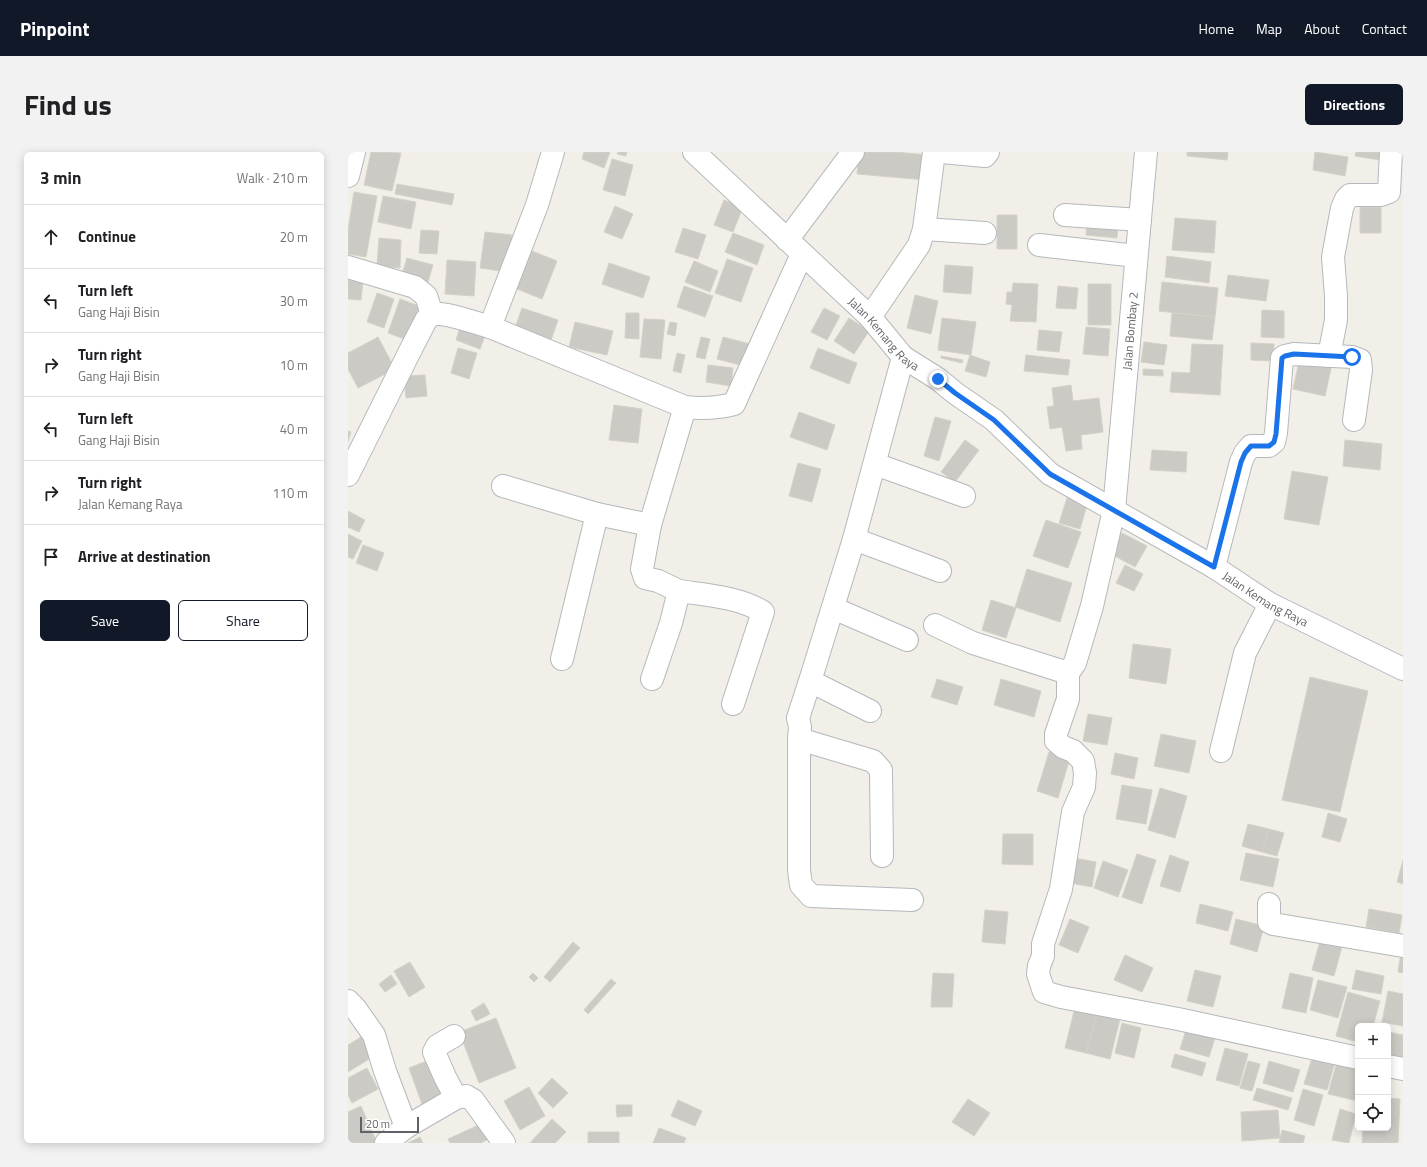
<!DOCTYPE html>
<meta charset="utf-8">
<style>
:root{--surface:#fff;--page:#f2f2f2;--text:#202124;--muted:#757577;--line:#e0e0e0;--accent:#111827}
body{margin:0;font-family:"Titillium Web",sans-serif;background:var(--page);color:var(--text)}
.controls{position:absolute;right:12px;bottom:12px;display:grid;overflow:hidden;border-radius:6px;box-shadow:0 2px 10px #0003}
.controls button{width:36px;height:36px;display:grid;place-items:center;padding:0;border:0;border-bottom:1px solid var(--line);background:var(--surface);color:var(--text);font:20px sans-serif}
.scale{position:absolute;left:12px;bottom:10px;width:59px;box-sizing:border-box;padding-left:4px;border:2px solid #5f6368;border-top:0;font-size:11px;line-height:14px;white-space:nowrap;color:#5f6368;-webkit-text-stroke:3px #fff;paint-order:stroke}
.stop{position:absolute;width:12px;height:12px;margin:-9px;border:3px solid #1a73e8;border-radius:50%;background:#fff}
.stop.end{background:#1a73e8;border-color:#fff;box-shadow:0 1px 4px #0008}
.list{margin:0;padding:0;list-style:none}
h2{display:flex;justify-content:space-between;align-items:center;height:52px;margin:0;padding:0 16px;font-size:17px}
h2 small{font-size:13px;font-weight:400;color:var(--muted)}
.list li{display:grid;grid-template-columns:26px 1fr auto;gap:12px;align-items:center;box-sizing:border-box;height:64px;padding:0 16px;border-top:1px solid var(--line)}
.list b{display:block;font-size:15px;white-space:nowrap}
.list p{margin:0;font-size:13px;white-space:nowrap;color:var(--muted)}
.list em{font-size:13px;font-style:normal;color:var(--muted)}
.actions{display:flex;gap:8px;padding:12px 16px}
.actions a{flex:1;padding:9px 0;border:1px solid var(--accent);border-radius:6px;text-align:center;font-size:14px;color:var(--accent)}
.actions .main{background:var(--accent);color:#fff}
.icon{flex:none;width:22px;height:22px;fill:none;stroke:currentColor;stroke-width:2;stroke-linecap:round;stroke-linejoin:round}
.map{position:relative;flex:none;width:1055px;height:991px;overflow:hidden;border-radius:6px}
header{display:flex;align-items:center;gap:24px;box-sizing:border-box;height:56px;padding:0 20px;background:var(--accent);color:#fff}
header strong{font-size:19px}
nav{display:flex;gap:22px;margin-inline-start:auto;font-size:14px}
.intro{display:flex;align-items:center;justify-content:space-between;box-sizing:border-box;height:96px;padding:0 24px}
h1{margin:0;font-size:28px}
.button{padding:10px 18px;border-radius:6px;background:var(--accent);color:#fff;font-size:14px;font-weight:700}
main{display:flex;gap:24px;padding:0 24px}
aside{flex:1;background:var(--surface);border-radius:6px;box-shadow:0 2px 10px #0003}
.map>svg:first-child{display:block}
</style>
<header>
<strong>Pinpoint</strong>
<nav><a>Home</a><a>Map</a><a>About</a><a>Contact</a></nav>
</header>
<div class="intro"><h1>Find us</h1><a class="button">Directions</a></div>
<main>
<aside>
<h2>3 min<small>Walk · 210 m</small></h2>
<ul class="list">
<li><svg class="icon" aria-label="ahead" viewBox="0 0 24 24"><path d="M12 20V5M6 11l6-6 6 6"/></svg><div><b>Continue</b></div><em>20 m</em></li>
<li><svg class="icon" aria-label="left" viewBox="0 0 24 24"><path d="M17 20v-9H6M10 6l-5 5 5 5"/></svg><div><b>Turn left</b><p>Gang Haji Bisin</p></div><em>30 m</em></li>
<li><svg class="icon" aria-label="right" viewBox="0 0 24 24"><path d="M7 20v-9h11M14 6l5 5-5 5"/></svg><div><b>Turn right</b><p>Gang Haji Bisin</p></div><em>10 m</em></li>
<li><svg class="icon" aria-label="left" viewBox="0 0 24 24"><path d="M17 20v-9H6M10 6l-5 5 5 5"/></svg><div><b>Turn left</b><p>Gang Haji Bisin</p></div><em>40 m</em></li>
<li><svg class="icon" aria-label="right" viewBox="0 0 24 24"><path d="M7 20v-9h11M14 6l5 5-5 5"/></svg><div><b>Turn right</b><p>Jalan Kemang Raya</p></div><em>110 m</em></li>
<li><svg class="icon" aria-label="arrive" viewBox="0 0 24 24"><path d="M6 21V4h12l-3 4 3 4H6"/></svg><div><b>Arrive at destination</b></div></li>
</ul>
<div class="actions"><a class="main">Save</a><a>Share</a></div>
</aside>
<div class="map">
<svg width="1055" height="991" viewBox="0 0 1055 991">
<rect width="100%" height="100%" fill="#f1efe8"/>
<path fill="#cccac5" stroke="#d6d1c6" d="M23,0L53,1L44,39L16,33Z
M236,0H262L256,16L234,7Z
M270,0H279L278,4L269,2Z
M511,0H547L580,3L578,28L509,22Z
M839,0H880L879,8L839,4Z
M967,0L1000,5L997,24L965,18Z
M1008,0H1032L1031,8L1007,4Z
M264,7L285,13L277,44L255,38Z
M49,32L106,42L104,53L47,42Z
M6,40L29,44L18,105L0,102V78Z
M35,44L68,50L63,77L30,70Z
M376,48L395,55L385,80L366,73Z
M267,54L285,62L274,87L256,80Z
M1012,55H1033V81H1012Z
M649,63H669V97H649Z
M827,66L868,69L866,101L824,98Z
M739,69L770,72L769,86L738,83Z
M335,76L358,83L350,107L327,100Z
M73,78L91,79L89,102L71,101Z
M137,80L164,83L159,120L132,116Z
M385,81L416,93L409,113L377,100Z
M31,86L53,88L52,116L29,114Z
M184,99L209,109L194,147L169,137Z
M819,104L863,110L861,131L817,125Z
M59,106L85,113L79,133L53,126Z
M379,107L405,116L393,150L367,141Z
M99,108L128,110L126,144L97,142Z
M346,109L370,119L362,140L337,130Z
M261,111L302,125L295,146L254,132Z
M597,113L625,115L623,142L595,140Z
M0,119L16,120L13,148L0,147Z
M880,123L921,128L918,149L877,144Z
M814,130L870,136L867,165L811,159Z
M665,131L690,132L688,170L662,169L664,153L658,152L659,140H664Z
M740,132H763V173H740Z
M336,134L365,144L357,165L329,155Z
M710,134L730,136L728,157L708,156Z
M29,141L46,147L36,176L19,170Z
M567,143L590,149L583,182L559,176Z
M52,147L71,154L59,188L40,181Z
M174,156L210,168L202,191L166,179Z
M476,156L492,164L479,188L463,180Z
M914,158L936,159V186L913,185Z
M278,161H291V187L277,186Z
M824,161L867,165L864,188L822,184Z
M501,166L521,179L506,202L486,189Z
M594,166L628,170L623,203L590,198Z
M296,167L317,168L313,207L292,205Z
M227,170L265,179L259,203L221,195Z
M322,170L329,171L327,184L319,182Z
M113,172L138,181L132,197L108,188Z
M738,175L762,177L760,204L735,202Z
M691,178L714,180L711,200L689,198Z
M30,185L47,217L10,236L0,217V201Z
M353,185L362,187L357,207L348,205Z
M375,185L406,193L400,215L369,207Z
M796,190L819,193L816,213L793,210Z
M903,191L926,192L925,209L903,208Z
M844,192L875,193L872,243L822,240L824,220L842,221Z
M110,196L129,201L121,227L103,221Z
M470,196L509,211L501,232L462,216Z
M329,201L337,203L333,221L325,219Z
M622,203L642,210L638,225L617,219Z
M678,203L722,208L720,223L676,219Z
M593,204L615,208L614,211L593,206Z
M952,205L984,212L977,244L945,237Z
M360,213L385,216L383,234L358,230Z
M795,217L815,218V224L795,223Z
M77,223L79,244L58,246L56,224Z
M723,233L725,249L751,246L755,280L733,283L734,297L718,299L714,275L702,277L699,255L706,254L704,236Z
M266,253L294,257L290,291L261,288Z
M451,260L487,273L479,298L442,285Z
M587,265L603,269L591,309L576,304Z
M0,279L3,280L0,290Z
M617,288L631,298L607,330L593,320Z
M997,288L1034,292L1032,318L995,314Z
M804,298L839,300L838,320L802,318Z
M450,311L473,317L464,350L441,344Z
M944,319L980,325L971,373L936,367Z
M721,340L741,346L732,377L711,371Z
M0,359L17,368L11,380L0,375Z
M698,368L733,380L720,416L685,404Z
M774,381L799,394L787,415L763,402Z
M0,382L14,389L5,407L0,405Z
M15,393L36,401L29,419L8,411Z
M777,413L795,422L786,439L768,431Z
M679,417L724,431L712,470L667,455Z
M643,448L668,456L658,486L634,478Z
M785,492L823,497L818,532L781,526Z
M962,525L1020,539L992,660L934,648Z
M589,527L615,535L609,553L583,545Z
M653,527L693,539L686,565L646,553Z
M740,562L764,566L759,593L735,589Z
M813,582L848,589L841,621L806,614Z
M701,600L722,606L710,646L689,639Z
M767,601L790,606L786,627L763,622Z
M774,633L804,638L798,672L768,667Z
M812,636L839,644L827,686L800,678Z
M980,661L999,667L992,690L974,685Z
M900,672L921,677L914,700L894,694Z
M921,677L936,681L929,704L914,700Z
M655,682H685V713L654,712Z
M898,701L931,707L925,735L892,728Z
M789,702L808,708L794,752L774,745Z
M822,703L841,710L832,740L812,734Z
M721,705L748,710L744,735L717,730Z
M1055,708V732L1049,730Z
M755,709L780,718L770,745L746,736Z
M852,752L885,760L880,779L848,771Z
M1021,757L1054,763L1051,781L1018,775Z
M637,758L660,760L657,792L634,790Z
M722,767L741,775L730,801L711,793Z
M888,767L916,774L909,800L882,792Z
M974,782L996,787L986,824L964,818Z
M225,790L232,796L202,830L196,825Z
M1053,801L1055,802V821L1050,820Z
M777,803L805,816L794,840L766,828Z
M62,810L77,835L61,845L46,819Z
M847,818L873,824L865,855L839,849Z
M1008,818L1036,824L1033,842L1004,837Z
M185,821L190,826L186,830L181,825Z
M585,821L606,822L604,855H583Z
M942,821L965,826L958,861L934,856Z
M43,823L49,832L37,840L31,832Z
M263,827L268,831L240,862L236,858Z
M970,828L999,835L990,866L962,858Z
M1040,839L1055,842V874L1034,870Z
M1000,840L1032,849L1025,874H1010V890L988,884Z
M136,851L142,862L128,869L123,859Z
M727,855L749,861L738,901L717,896Z
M749,861L772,867L762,907L738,901Z
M148,866L168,916L131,931L111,880Z
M774,871L793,876L786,906L767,901Z
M838,878L867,886L861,905L832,897Z
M1040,880L1055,883V905L1040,902Z
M18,882L31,901L0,920V893Z
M877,896L900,902L891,934L868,928Z
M827,902L858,911L854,924L823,915Z
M965,903L987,910L979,938L956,932Z
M990,906L1010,911V949L980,942Z
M84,907L98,947L75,955L61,916Z
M900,909L912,912L904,939L892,936Z
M921,909L952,918L945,940L915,931Z
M19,916L30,937L4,951L0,943V926Z
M204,926L220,941L205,956L190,941Z
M181,935L197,964L172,978L156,949Z
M909,936L944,946L940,958L905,948Z
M955,937L975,943L966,974L946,968Z
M1040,946L1052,947L1050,991H1014L1015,976H1040Z
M620,947L642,961L626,984L604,970Z
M330,948L354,959L347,974L323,964Z
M268,953H284V964L269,965Z
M13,954L29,991H0V960Z
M992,957L1008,962L1001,991L984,988Z
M930,958L932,986L894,989L893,960Z
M204,967L218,980L207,991H182Z
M135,971L142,986L133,991H102L100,987Z
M311,976L338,986L336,991H305Z
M934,978L957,984L955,991H931Z
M240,980H271V991H240Z
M72,985L75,991H60Z"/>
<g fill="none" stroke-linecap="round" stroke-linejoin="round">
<defs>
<g id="minor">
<path id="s1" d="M346,0L522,165L555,205L590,227L607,241L646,268L702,322L866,415L922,452L1055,517"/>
<path d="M594,0L637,4L640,0"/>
<path d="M798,0L766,358L744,454L727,511L720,521V547L708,582V589L715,595L725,599L735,609L737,621L736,635L725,660L713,737L695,792V804L691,814L690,822L696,840L713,845L830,867L1010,906"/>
<path d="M0,24L6,0"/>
<path d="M717,63L792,68"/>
<path d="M576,77L637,81"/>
<path d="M439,88L505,0"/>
<path d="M691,93L788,104"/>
<path d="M0,115L67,135L78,144L84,162"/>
<path d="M522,165L571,93L576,77L586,0"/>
<path d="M142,175L337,255C354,257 370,256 386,252L454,102"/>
<path d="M981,204L988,168V144L985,105L994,56L998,47L1002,43H1033L1041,40L1043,0"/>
<path d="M555,205L506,387L462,529L450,566L452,575L451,587V718L453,733L463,744L564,748"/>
<path d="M527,312L616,344"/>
<path d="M0,323L64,195L78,168L84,162C99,160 127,171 142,175L189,53L205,0"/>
<path d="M155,334L249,362L302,373"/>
<path d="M506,387L592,419"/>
<path d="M866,415L893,310L897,301L903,294H921L926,290L928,281L934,206L937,204L946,202L1004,205L1012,208L1013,218L1006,268"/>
<path d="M331,439C358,443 391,445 415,460L385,552"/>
<path d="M485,456L559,488"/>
<path d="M587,473L625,491L720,521"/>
<path d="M214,507L249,362"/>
<path d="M304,527L323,471L331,439L310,429L297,426L294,417L302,373L337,255"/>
<path d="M462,529L522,559"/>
<path d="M451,587L525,609L533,618L534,704"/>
<path d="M873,599L897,501L922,452"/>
<path d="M921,752V770L925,772L1055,794"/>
<path d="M0,849L7,856L26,883L37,919L58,975L108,946L118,944L125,948L156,991"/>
<path d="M106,884L89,894L86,900L97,925L108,946"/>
<path d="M1040,914L1055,917"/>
<path d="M38,991L58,975"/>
</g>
</defs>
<use href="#minor" stroke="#b5b8bc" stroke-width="24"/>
<use href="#minor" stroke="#fff" stroke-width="22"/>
</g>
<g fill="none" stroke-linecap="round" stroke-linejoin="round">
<path stroke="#1a73e8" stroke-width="5" d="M590,227L607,241L646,268L702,322L866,415L893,310L897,301L903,294H921L926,290L928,282L934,206L937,204L946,202L1004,205"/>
</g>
<g text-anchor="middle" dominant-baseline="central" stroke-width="4" stroke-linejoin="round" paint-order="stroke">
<g font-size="12" fill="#5f6368" stroke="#fff">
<text transform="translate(782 179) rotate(-85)">Jalan Bombay 2</text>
<text stroke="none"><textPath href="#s1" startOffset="263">Jalan Kemang Raya</textPath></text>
<text stroke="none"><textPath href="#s1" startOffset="731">Jalan Kemang Raya</textPath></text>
</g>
</g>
</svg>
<div class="controls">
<button>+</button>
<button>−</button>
<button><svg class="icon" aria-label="locate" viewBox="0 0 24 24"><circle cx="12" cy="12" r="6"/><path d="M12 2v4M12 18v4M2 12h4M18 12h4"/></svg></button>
</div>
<div class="scale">20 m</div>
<div class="stop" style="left:1004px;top:205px"></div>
<div class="stop end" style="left:590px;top:227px"></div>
</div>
</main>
